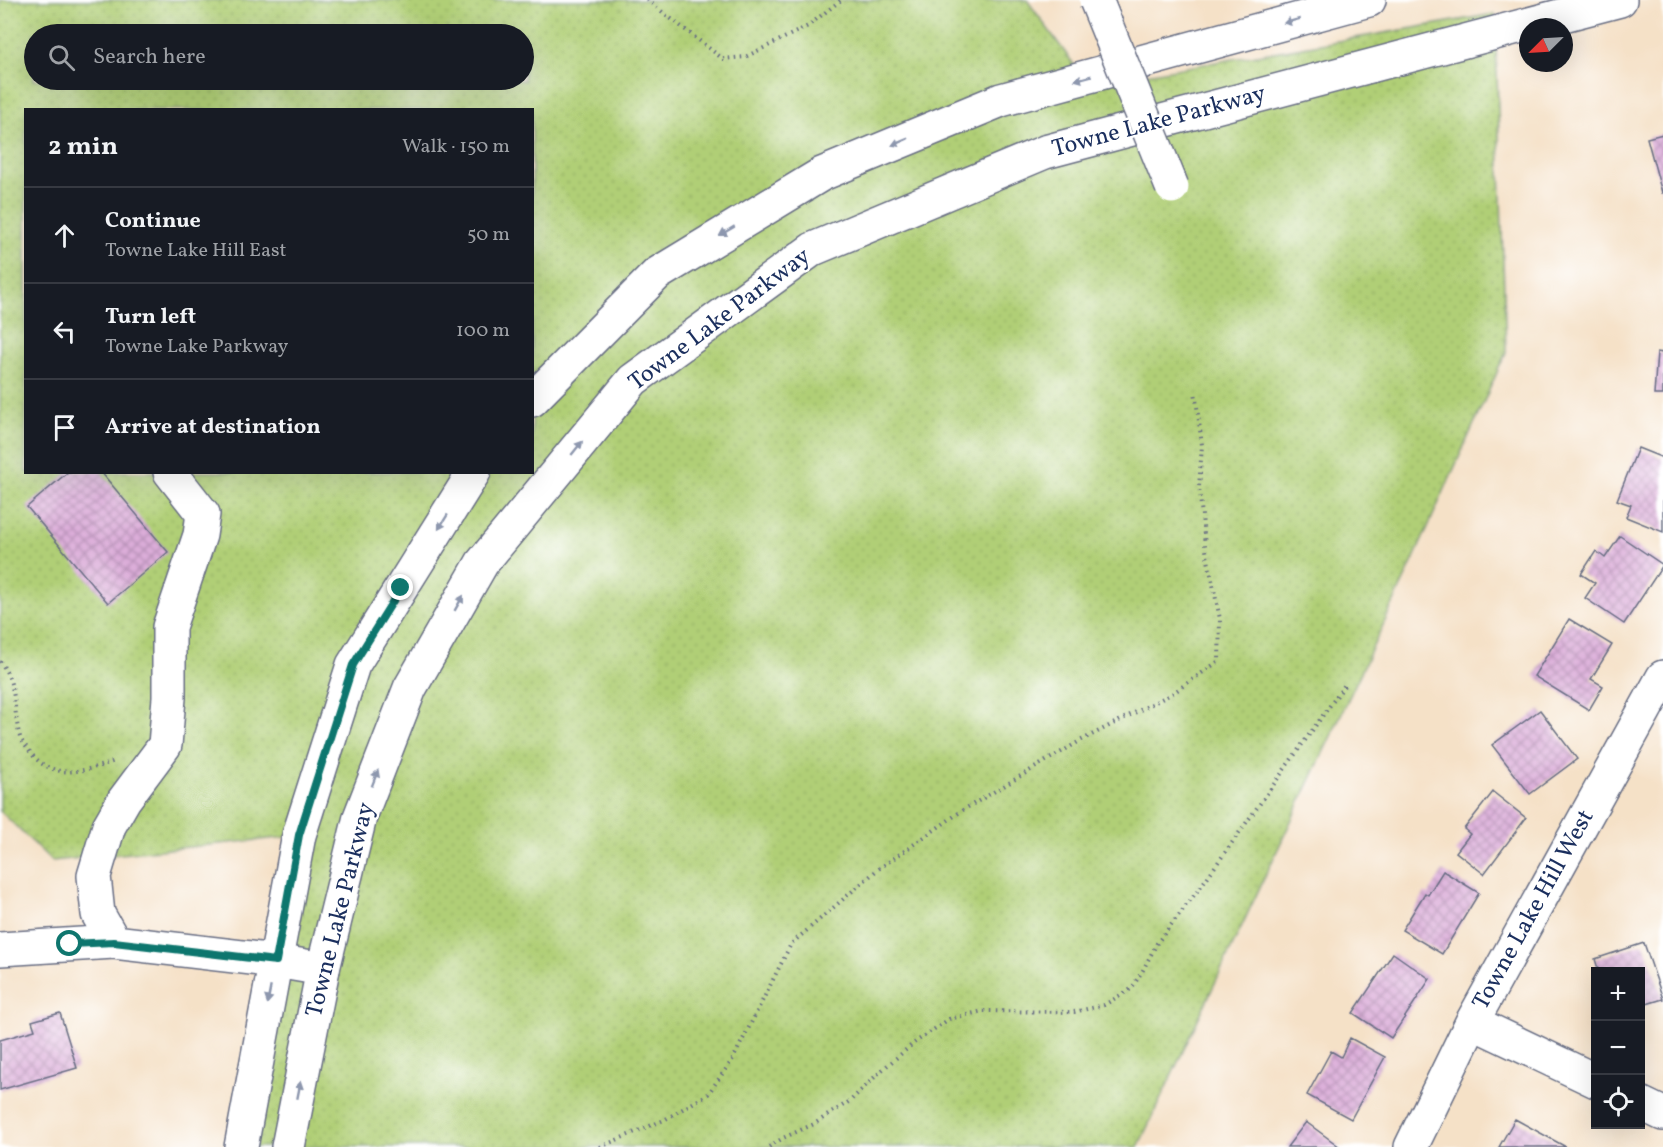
<!DOCTYPE html>
<meta charset="utf-8">
<style>
:root{--surface:#171b24;--page:#242831;--text:#f1f3f6;--muted:#9ea1a6;--line:#363941}
body{margin:0;font-family:Vollkorn,serif;background:var(--page);color:var(--text)}
.controls{position:absolute;right:18px;bottom:18px;display:grid;overflow:hidden;border-radius:0px;box-shadow:0 6px 24px #0002}
.controls button{width:54px;height:54px;display:grid;place-items:center;padding:0;border:0;border-bottom:2px solid var(--line);background:var(--surface);color:var(--text);font:30px sans-serif}
.compass{position:absolute;left:1519px;top:18px;width:54px;height:54px;border-radius:50%;background:var(--surface);box-shadow:0 6px 24px #0002;rotate:246deg}
.stop{position:absolute;width:18px;height:18px;margin:-14px;border:4px solid #0f766e;border-radius:50%;background:#fff}
.stop.end{background:#0f766e;border-color:#fff;box-shadow:0 2px 6px #0008}
.list{margin:0;padding:0;list-style:none}
h2{display:flex;justify-content:space-between;align-items:center;height:78px;margin:0;padding:0 24px;font-size:26px}
h2 small{font-size:20px;font-weight:400;color:var(--muted)}
.list li{display:grid;grid-template-columns:39px 1fr auto;gap:18px;align-items:center;box-sizing:border-box;height:96px;padding:0 24px;border-top:2px solid var(--line)}
.list b{display:block;font-size:22px;white-space:nowrap}
.list p{margin:0;font-size:20px;white-space:nowrap;color:var(--muted)}
.list em{font-size:20px;font-style:normal;color:var(--muted)}
.icon{flex:none;width:33px;height:33px;fill:none;stroke:currentColor;stroke-width:2;stroke-linecap:round;stroke-linejoin:round}
.map{position:relative;flex:none;width:1663px;height:1147px;overflow:hidden}
.search{position:absolute;background:var(--surface);box-shadow:0 6px 24px #0002;left:24px;top:24px;width:510px;height:66px;display:flex;align-items:center;gap:15px;box-sizing:border-box;padding:0 21px;border-radius:33px;color:var(--muted);font-size:22px}
.panel{position:absolute;background:var(--surface);box-shadow:0 6px 24px #0002;left:24px;top:108px;width:510px;height:366px;border-radius:0px}
.map>svg:first-child{display:block}
</style>
<div class="map">
<svg width="1663" height="1147" viewBox="0 0 1663 1147">
<defs>
<pattern id="grass-dots" width="8" height="8" patternUnits="userSpaceOnUse" patternTransform="scale(1.5)"><rect width="8" height="8" fill="#b0cf76"/><path d="M2 2h.1M6 6h.1" fill="none" stroke="#97b268" stroke-width="1.8" stroke-linecap="round"/></pattern>
<pattern id="building-cross-hatch" width="8" height="8" patternUnits="userSpaceOnUse" patternTransform="scale(1.5)"><rect width="8" height="8" fill="#dcadd9"/><path d="M0 0l8 8M0 8l8-8" fill="none" stroke="#b28db3"/></pattern>
</defs>
<rect width="100%" height="100%" fill="#fff"/>
<filter id="ink" filterUnits="userSpaceOnUse"><feTurbulence type="fractalNoise" baseFrequency=".0167" numOctaves="2"/><feDisplacementMap in="SourceGraphic" scale="12" xChannelSelector="R" yChannelSelector="G"/><feConvolveMatrix kernelMatrix="1 2 1 2 8 2 1 2 1" color-interpolation-filters="sRGB"/></filter>
<filter id="wash" filterUnits="userSpaceOnUse"><feTurbulence type="fractalNoise" baseFrequency=".008" numOctaves="4" result="noise"/><feDisplacementMap in="SourceGraphic" scale="24" xChannelSelector="R" yChannelSelector="G"/><feGaussianBlur stdDeviation="1.35" result="paint"/><feColorMatrix in="noise" values="0 0 0 0 0 0 0 0 0 0 0 0 0 0 0 0 0 1.4 0 .05"/><feComposite in="paint" operator="in"/></filter>
<g filter="url(#wash)">
<rect width="100%" height="100%" fill="#f5e1c7"/>
<path fill="url(#grass-dots)" stroke="#667f6a" stroke-width="1.5" fill-rule="evenodd" d="M0,0H1027L1088,84L1495,14L1506,352L1407,574L1138,1147H242L298,836L52,861L0,811ZM34,34H524V80H34ZM26,110H532V472H26Z"/>
<g id="blocks">
<path fill="url(#building-cross-hatch)" d="M1663,134V193H1662L1647,138Z
M1657,352L1663,353V395H1654Z
M1638,448L1663,458V532L1626,517L1631,505L1617,500Z
M68,472H101L168,552L108,603L27,507Z
M1620,536L1663,565L1624,624L1585,598L1595,583L1581,574L1596,551L1605,558Z
M1569,619L1612,645L1591,679L1603,686L1589,710L1534,676Z
M1540,710L1577,759L1530,794L1492,745Z
M1493,792L1526,818L1484,874L1456,852L1470,834L1464,829Z
M1443,871L1479,893L1442,954L1402,930L1425,893L1428,895Z
M1644,943L1663,999L1640,1006V972H1599L1595,959Z
M1393,953L1430,979L1391,1038L1353,1013Z
M60,1013L77,1068L0,1090V1040L35,1030L32,1021Z
M1350,1038L1385,1057L1351,1119L1307,1095L1331,1051L1341,1057Z
M1515,1119L1566,1147H1499Z
M1306,1122L1340,1147H1287Z"/>
</g>
</g>
<g filter="url(#ink)">
<use href="#blocks" fill-opacity="0" stroke="#676d83" stroke-width="1.5"/>
<g fill="none" stroke-linecap="round" stroke-linejoin="round">
<defs>
<path id="minor" d="M114,942L98,914L94,876L109,826L124,800L165,745L169,698V627L200,535L203,514L170,472
M0,949L114,942L276,961L323,969
M1472,1022L1596,1081
M1640,1103L1663,1114
M1411,1147L1472,1022L1663,677"/>
<path id="major" d="M532,400L657,274L822,174L1001,100L1369,0
M241,1147L299,835L353,665L474,472
M288,1147L323,969L360,817L410,688L482,563L633,380L813,249L1045,152L1620,0"/>
</defs>
<use href="#minor" stroke="#676d83" stroke-width="36"/>
<use href="#major" stroke="#676d83" stroke-width="36"/>
<path stroke="#676d83" stroke-width="4" stroke-dasharray="1.5 4.5" stroke-linecap="butt" d="M647,0L723,59L745,57L774,43L808,26L841,0
M0,661C19,689 12,708 20,737C22,743 27,747 30,752C53,782 85,771 115,761
M600,1147L664,1120L708,1094L733,1059L791,944L877,870L963,810L1080,741L1173,693L1219,661L1220,619L1205,545L1199,487L1202,445L1195,391
M769,1147L783,1138L814,1124L850,1101L882,1070L914,1043L949,1019L983,1011L1074,1012L1104,1005L1131,989L1143,970L1157,943L1199,889L1346,683"/>
<use href="#minor" stroke="#fff" stroke-width="33"/>
<use href="#major" stroke="#fff" stroke-width="33"/>
<defs>
<path id="minor-bridge" d="M1096,0L1172,187"/>
</defs>
<use href="#minor-bridge" stroke="#676d83" stroke-width="36" stroke-linecap="butt"/>
<use href="#minor-bridge" stroke="#fff" stroke-width="33"/>
</g>
<defs><path id="oneway-solid" d="M-6-.8H1V-3.2L6.5 0L1 3.2V.8H-6Z" transform="scale(1.5)"/></defs>
<g fill="#8d97ae">
<use href="#oneway-solid" transform="translate(1292 21) rotate(165)"/>
<use href="#oneway-solid" transform="translate(1083 78) rotate(165)"/>
<use href="#oneway-solid" transform="translate(900 142) rotate(157)"/>
<use href="#oneway-solid" transform="translate(727 231) rotate(149)"/>
<use href="#oneway-solid" transform="translate(577 448) rotate(-51)"/>
<use href="#oneway-solid" transform="translate(443 522) rotate(122)"/>
<use href="#oneway-solid" transform="translate(459 603) rotate(-60)"/>
<use href="#oneway-solid" transform="translate(375 778) rotate(-69)"/>
<use href="#oneway-solid" transform="translate(269 995) rotate(101)"/>
<use href="#oneway-solid" transform="translate(299 1090) rotate(-79)"/>
</g>
</g>
<g fill="none" stroke-linecap="round" stroke-linejoin="round" filter="url(#ink)">
<path stroke="#0f766e" stroke-width="8" d="M70,944L114,942L276,961L299,835L353,665L401,588"/>
</g>
<g text-anchor="middle" dominant-baseline="central" stroke-width="4.5" stroke-linejoin="round" paint-order="stroke">
<g font-size="24" fill="#1b2f5e" stroke="#fff">
<text transform="translate(1159 122) rotate(-15)">Towne Lake Parkway</text>
<text transform="translate(720 320) rotate(-37)">Towne Lake Parkway</text>
<text transform="translate(341 910) rotate(-76)">Towne Lake Parkway</text>
<text transform="translate(1534 910) rotate(-61)">Towne Lake Hill West</text>
</g>
</g>
</svg>
<div class="controls">
<button>+</button>
<button>−</button>
<button><svg class="icon" aria-label="locate" viewBox="0 0 24 24"><circle cx="12" cy="12" r="6"/><path d="M12 2v4M12 18v4M2 12h4M18 12h4"/></svg></button>
</div>
<svg class="compass" viewBox="-18 -18 36 36"><path d="M0-13l5 13h-10z" fill="#e53935"/><path d="M0 13l5-13h-10z" fill="#9ea1a6"/></svg>
<div class="stop" style="left:70px;top:944px"></div>
<div class="stop end" style="left:401px;top:588px"></div>
<div class="search"><svg class="icon" aria-label="search" viewBox="0 0 24 24"><circle cx="10" cy="10" r="6"/><path d="M15 15l6 6"/></svg>Search here</div>
<section class="panel">
<h2>2 min<small>Walk · 150 m</small></h2>
<ul class="list">
<li><svg class="icon" aria-label="ahead" viewBox="0 0 24 24"><path d="M12 20V5M6 11l6-6 6 6"/></svg><div><b>Continue</b><p>Towne Lake Hill East</p></div><em>50 m</em></li>
<li><svg class="icon" aria-label="left" viewBox="0 0 24 24"><path d="M17 20v-9H6M10 6l-5 5 5 5"/></svg><div><b>Turn left</b><p>Towne Lake Parkway</p></div><em>100 m</em></li>
<li><svg class="icon" aria-label="arrive" viewBox="0 0 24 24"><path d="M6 21V4h12l-3 4 3 4H6"/></svg><div><b>Arrive at destination</b></div></li>
</ul>
</section>
</div>
